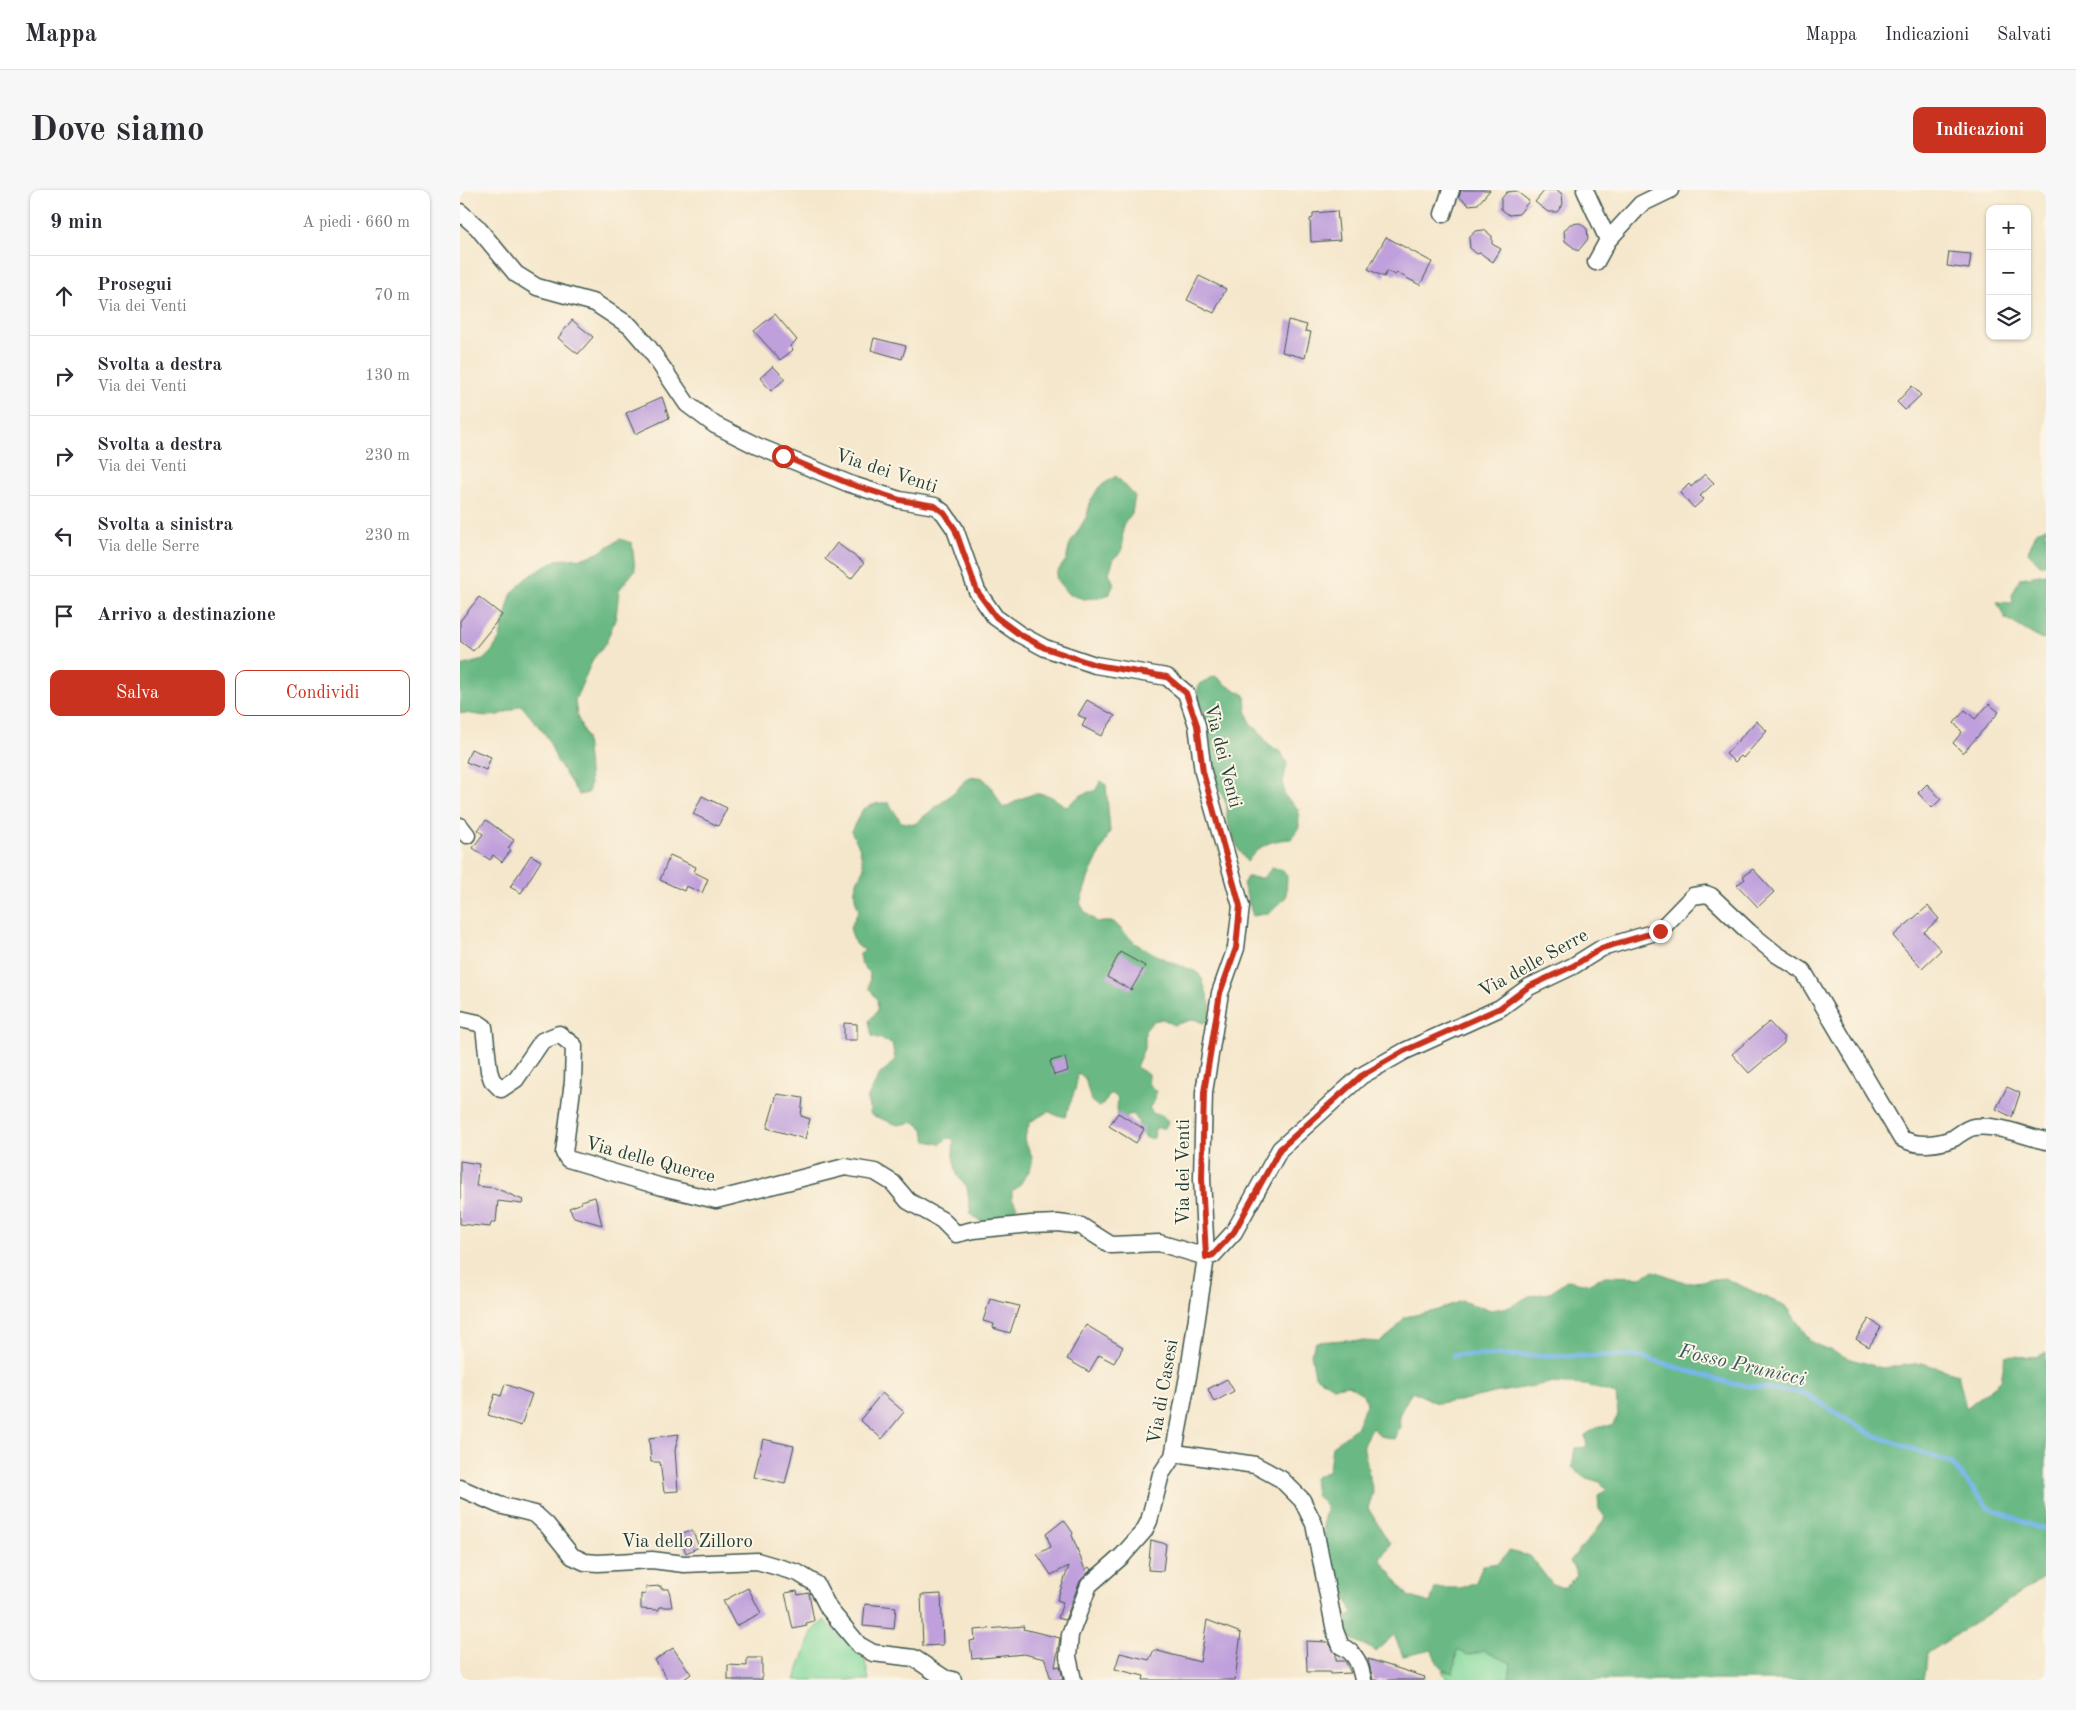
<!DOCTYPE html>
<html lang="it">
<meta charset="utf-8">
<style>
:root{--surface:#fff;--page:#f7f7f7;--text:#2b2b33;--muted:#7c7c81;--line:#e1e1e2;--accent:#c8321e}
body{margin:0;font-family:"Old Standard TT",serif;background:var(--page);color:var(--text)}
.controls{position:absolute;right:15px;top:15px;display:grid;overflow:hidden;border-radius:10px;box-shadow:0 1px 4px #0004}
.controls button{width:45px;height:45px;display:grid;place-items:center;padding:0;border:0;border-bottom:1px solid var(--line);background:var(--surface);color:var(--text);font:25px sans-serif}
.stop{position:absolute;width:15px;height:15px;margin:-11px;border:4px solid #c8321e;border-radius:50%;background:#fff}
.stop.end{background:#c8321e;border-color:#fff;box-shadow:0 1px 5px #0008}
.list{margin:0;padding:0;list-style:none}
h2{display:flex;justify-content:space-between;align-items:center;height:65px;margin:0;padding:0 20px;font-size:21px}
h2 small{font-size:16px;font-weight:400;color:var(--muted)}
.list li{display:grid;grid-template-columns:32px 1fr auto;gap:15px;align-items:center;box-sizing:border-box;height:80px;padding:0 20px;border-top:1px solid var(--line)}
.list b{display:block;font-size:19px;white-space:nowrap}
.list p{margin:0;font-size:16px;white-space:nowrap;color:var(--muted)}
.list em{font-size:16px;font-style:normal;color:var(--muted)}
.actions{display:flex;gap:10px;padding:15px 20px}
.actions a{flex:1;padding:11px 0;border:1px solid var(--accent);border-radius:10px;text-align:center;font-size:18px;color:var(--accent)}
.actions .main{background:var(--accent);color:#fff}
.icon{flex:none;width:28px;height:28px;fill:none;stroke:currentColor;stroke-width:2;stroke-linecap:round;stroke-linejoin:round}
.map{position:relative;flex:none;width:1586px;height:1490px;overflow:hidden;border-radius:10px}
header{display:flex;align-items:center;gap:30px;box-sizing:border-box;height:70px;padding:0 25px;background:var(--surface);border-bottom:1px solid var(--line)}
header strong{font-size:24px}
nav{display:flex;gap:28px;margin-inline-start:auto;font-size:18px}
.intro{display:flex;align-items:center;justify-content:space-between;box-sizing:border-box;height:120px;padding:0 30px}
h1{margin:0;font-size:35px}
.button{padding:12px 22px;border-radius:10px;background:var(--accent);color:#fff;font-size:18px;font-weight:700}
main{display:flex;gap:30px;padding:0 30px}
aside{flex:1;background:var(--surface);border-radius:10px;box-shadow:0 1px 4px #0004}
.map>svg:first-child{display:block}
</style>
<header>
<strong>Mappa</strong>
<nav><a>Mappa</a><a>Indicazioni</a><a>Salvati</a></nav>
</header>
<div class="intro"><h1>Dove siamo</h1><a class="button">Indicazioni</a></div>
<main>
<aside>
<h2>9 min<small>A piedi · 660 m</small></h2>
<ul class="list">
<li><svg class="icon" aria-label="ahead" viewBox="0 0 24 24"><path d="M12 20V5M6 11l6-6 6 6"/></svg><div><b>Prosegui</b><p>Via dei Venti</p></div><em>70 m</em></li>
<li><svg class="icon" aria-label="right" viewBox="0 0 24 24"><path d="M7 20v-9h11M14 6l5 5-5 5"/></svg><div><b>Svolta a destra</b><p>Via dei Venti</p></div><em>130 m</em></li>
<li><svg class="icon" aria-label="right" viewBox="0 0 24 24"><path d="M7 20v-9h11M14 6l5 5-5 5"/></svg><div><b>Svolta a destra</b><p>Via dei Venti</p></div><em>230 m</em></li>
<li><svg class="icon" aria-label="left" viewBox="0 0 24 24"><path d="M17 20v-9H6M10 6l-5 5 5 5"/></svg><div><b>Svolta a sinistra</b><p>Via delle Serre</p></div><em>230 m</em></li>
<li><svg class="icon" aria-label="arrive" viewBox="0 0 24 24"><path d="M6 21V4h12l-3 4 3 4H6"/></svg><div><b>Arrivo a destinazione</b></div></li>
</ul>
<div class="actions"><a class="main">Salva</a><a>Condividi</a></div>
</aside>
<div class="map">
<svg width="1586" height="1490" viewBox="0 0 1586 1490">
<rect width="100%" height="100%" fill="#fcf5e5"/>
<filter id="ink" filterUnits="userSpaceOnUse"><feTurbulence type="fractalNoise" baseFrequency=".02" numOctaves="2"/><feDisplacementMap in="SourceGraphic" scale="10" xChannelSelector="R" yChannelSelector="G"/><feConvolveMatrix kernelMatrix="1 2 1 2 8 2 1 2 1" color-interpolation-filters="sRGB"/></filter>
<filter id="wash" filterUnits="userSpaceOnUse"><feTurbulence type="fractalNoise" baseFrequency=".0096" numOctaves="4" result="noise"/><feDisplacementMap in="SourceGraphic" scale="20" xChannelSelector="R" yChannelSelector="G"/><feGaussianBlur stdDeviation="1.12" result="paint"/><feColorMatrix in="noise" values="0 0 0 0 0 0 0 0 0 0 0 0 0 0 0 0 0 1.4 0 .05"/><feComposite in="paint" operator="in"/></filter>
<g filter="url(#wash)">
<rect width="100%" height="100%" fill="#f5e7cc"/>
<path fill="#84d99d" stroke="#528b68" d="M364,1430L405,1470L409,1490H335L352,1442Z
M997,1460L1008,1465L1024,1461L1051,1473L1049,1490H987L982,1480L993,1483Z"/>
<path fill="#6bb984" stroke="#457b5c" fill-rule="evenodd" d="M656,286L675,306L672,323L663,335L662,361L654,368L649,383L654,394L649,404L642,407L624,409L608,404L596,389L597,382L606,370L610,354L627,326L630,312L639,297Z
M1586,337V375H1580L1568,362L1577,341Z
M160,349L172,353L175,380L159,400L156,427L146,453L133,469L115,510L117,526L126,547L130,594L128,603L119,605L97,571L88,548L61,515C50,520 41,526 29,526C20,526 10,523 0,523V476L23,470L32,461L39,450L51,405L65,389L96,370L123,368L138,363Z
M1586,384V450L1580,449L1545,428L1537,412L1553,413L1552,405L1560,388Z
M755,486L768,496L785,505L786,519L790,533L801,543L808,555L821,562L827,574L823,591L824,605L838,619L839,637L831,649C811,650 799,655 787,672L779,660L767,630V615L754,586L749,543L737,504L739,494Z
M521,587C533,595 536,607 543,618C557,612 571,600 587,605C594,607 601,614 607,617C615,609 623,602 635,601L641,591L646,595L650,641L629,686L620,713L625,722L637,732H654L676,754L708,771L737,782L742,789L750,814L751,828L743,833L734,829L714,835L703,829L693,831L685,841V856L676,877L688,884V893L696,901L695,910L689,918L694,924L702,925L708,932L705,938H695L694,948L688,949C676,940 682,933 673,924L666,926L667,933L656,931L658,908L651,903L645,912L639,917L631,911L625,888L618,884L615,900L605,927L593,924L589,921L570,932L564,950C572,966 577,971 565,987C560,994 560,997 552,1001V1008L557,1017L553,1025L541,1030L523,1033L511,1025L507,997L497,985L493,966L494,949L487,948L481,954L467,951L463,939L455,932L438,935L411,925L407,909L420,884L425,881L435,869L432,853L412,846L409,831L418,820L417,809L409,798L410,783L401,774L399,765L405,760L395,754L390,738L399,720C391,703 395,694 404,678L399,656L391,641L403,619L418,613H429L441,632L455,634C473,618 493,606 507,588Z
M812,678L821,679L827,686L826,707L810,723L793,726L783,694L787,687L803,688Z
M1194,1081L1227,1093L1264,1088L1327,1117L1351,1152L1388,1168L1422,1178L1462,1173L1498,1184L1506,1218L1541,1191L1545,1166L1575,1167L1586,1163V1386L1468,1463L1463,1490H1049L1051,1473L1024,1461L1008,1465L997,1460L993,1483C979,1479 977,1474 972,1460L943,1466L934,1445L916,1461L878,1442L880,1430L893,1424L866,1358L863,1331L867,1317L856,1305L854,1288L869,1280L872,1256L896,1238L907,1212L902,1204L889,1195L873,1197L855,1186L851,1163L856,1152L884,1150L920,1152L933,1142L945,1127L975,1121L1001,1111L1031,1120L1050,1117L1069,1106L1090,1103L1108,1090L1127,1094L1145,1086L1181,1087ZM1090,1193L1125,1195L1156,1204L1158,1225L1152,1236H1140L1125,1245L1127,1257L1115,1258L1112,1277L1123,1287L1140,1292L1147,1300L1138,1305L1139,1319L1145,1327L1140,1336L1110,1371L1117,1385L1104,1398L1092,1394L1070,1366L1049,1361L1039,1373L1023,1375L1016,1392L1000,1398H975L970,1413L948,1406L920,1369L930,1354L908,1318L913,1303L903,1255L912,1238L921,1246L934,1249L940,1237L939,1225L952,1201L977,1213L999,1211L1034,1203Z"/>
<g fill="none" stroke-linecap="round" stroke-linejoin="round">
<path stroke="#76b6ea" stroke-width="5" d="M993,1165L1178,1166L1273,1194L1344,1203L1411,1244L1491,1273L1528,1317L1576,1337L1586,1338"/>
</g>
<g id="blocks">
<path fill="#c0a0dc" d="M1001,0H1030L1018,14L1009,15L999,7Z
M1085,0H1097L1102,4L1103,14L1097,22H1088L1075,12Z
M1056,1L1069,11L1059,24L1049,25L1041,19V9L1047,2Z
M877,21L880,50L851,52L850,29L853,28V23Z
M1120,33L1127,39L1128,49L1118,61L1105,51L1104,41L1110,34Z
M1024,40L1032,46V54L1041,59L1033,72L1020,63L1017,64L1010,58L1009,48L1015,41Z
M926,47L972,72L960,95L937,83L935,85L927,81L924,87L908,79Z
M1489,62L1511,64L1509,79L1487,76Z
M739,86L766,99L754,123L727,110Z
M315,124L337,150L330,156L333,160L320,170L294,141Z
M112,130L133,147L118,164L98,148Z
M828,130L847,135L845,141L851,142L845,168L822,162Z
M414,148L446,156L442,169L411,160Z
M313,176L325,189L311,201L300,188Z
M1452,196L1461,205L1445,220L1437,212Z
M202,207L209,228L175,244L166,223Z
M1245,284L1254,293L1240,306L1244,309L1234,318L1220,303L1229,294L1231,297Z
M377,353L404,373L391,389L365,369Z
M19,407L42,425L13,461L0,451V431Z
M627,510L655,526L641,546L622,536L626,529L618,525Z
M1529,514L1539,522L1503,563L1493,553L1502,542L1494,533L1505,520L1515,529Z
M1296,531L1307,541L1283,568L1281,566L1275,572L1266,564Z
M11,559L31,567L26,580L6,572Z
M1467,594L1481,609L1472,618L1458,603Z
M242,606L267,618L258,636L233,624Z
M26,630L54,650L48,658L51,660L42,672L33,665L30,670L13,658L23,644L18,640Z
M71,665L81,671L61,703L50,697Z
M210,665L236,677L234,682L248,689L242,703L226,696L224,701L200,690Z
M1293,679L1314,702L1298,717L1277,695L1285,689L1283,686Z
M1468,716L1479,729L1464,742L1481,760L1462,778L1433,746Z
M660,762L685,776L671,800L647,787Z
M1309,832L1324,848V853L1289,883L1272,864Z
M384,833L397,834V850H384Z
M605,867L608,881L594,885L590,871Z
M1547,897L1560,903L1552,927L1536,919Z
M317,904L343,908L341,926L350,929L345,949L307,938Z
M658,923L684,939L676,953L649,936Z
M0,971L19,974L16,996L35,998L63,1010L62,1014L38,1011L36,1032H31L30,1037L0,1034Z
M135,1007L142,1035L114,1027L109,1018L122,1013L121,1011Z
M530,1109L559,1116L550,1143L533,1138L534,1134L523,1131Z
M1409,1129L1421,1137L1409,1157L1396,1149Z
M626,1135L663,1157L654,1173L639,1165L629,1182L607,1169Z
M767,1189L774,1201L754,1212L748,1199Z
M45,1194L72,1204L61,1236L28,1225L35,1204L41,1206Z
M422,1203L444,1222L422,1249L400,1230Z
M219,1244L215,1260L218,1301L204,1302L200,1272H191L189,1248Z
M303,1249L334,1256L325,1294L294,1287Z
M604,1330L613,1343L612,1345L625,1380L629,1377L631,1380L620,1391L605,1430L598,1428L603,1412L597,1410L609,1376L591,1385L577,1364L591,1357L586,1344Z
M232,1340L239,1357L226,1363L219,1344Z
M691,1350L706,1354L703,1381L688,1380Z
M201,1396V1399H209L212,1417H199V1420L181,1419V1404L185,1405L186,1397Z
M288,1398L301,1423L276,1436L263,1411Z
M337,1401L338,1405L349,1403L354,1431L346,1433L347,1436L333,1439L325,1403Z
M481,1404L483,1455L463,1456L461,1405Z
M405,1414L436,1417L434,1439L403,1436Z
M747,1430L781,1443L775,1490H683L684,1486L655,1479L660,1463L689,1470L694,1460L740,1472Z
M564,1436L563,1439L600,1448L595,1477L600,1476L603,1490H591L585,1469L564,1464L512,1469L510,1451L515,1450L514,1440Z
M846,1451L868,1452L876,1464V1471H885L891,1483L870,1484V1482H847Z
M213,1458L231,1484L223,1490H208L195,1470Z
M287,1468H302V1490H268V1475L287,1476Z
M908,1469L965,1487L964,1490H913Z"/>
</g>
</g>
<g filter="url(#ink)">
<use href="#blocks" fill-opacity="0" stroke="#3f564b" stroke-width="1"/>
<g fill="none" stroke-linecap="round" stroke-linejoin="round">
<defs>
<path id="minor" d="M1125,0L1148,50
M0,22L17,37L56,84L77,97L135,113L170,136L189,158L227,214L255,235L297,256L390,294L440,310L475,316L484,323L495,339L517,401L535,427L559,444L585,458L635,475L707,487L726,503L737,535L743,582L781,716L776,758L760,803L744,902L742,988L746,1067L729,1181L713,1266L701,1284L689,1331L684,1341L662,1366L629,1395L610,1445L608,1467L613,1490
M983,24L991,0
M1136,72L1148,50L1181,14L1210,0
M0,636L7,645
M0,829L18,833L24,837L29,881L32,890L41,899L56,889L82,851L99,844L114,856L113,891L104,963L108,969L202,997L256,1010L385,977L415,982L433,993L448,1011L482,1030L496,1044L513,1040L571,1034L598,1033L621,1036L651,1055L699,1053L746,1067
M746,1067L753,1065L774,1042L820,959L901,886L945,861L1040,818L1069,797L1113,776L1142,758L1199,741L1233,706L1246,704L1251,706L1289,742L1316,764L1343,781L1441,948C1456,957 1478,955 1494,948C1500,944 1507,938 1514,937C1538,934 1563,946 1586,951
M713,1266L722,1264L795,1275L821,1289L842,1310L854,1334L875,1441L881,1456C896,1463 900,1474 903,1490
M0,1298L39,1315L75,1324L87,1335L112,1366L125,1372L138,1373L192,1370L224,1374L297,1371L338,1383L356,1394L369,1419L399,1455L413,1463L454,1468L484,1488L493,1490"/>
</defs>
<use href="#minor" stroke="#3f564b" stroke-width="19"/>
<use href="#minor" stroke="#fff" stroke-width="16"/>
</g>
</g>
<g fill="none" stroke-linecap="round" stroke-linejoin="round" filter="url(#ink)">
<path stroke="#c8321e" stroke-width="6" d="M323,266L390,294L440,310L475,316L484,323L495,339L517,401L536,427L559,444L585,458L636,475L707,487L726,503L737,535L743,582L780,716L776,758L760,803L744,902L742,988L746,1067L753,1065L774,1042L820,959L901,886L944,861L1040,818L1068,797L1113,776L1142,758L1200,741"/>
</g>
<g text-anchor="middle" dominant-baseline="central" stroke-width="4" stroke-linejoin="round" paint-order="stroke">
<g font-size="19" fill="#1f3d34" stroke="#fcf5e5">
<text transform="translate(426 282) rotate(18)">Via dei Venti</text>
<text transform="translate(762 566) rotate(76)">Via dei Venti</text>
<text transform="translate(1074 774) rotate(-29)">Via delle Serre</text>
<text transform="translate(190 971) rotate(15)">Via delle Querce</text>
<text transform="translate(724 982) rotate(-90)">Via dei Venti</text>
<text transform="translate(704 1202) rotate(-80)">Via di Casesi</text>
<text x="227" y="1352">Via dello Zilloro</text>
</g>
<g font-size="20" font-style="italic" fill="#355b62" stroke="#fcf5e5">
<text transform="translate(1282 1176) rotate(13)">Fosso Prunicci</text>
</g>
</g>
</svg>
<div class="controls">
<button>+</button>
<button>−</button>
<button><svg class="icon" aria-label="layers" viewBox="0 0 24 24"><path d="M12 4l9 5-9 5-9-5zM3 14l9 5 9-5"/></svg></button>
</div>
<div class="stop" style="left:323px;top:266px"></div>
<div class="stop end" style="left:1200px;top:741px"></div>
</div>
</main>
